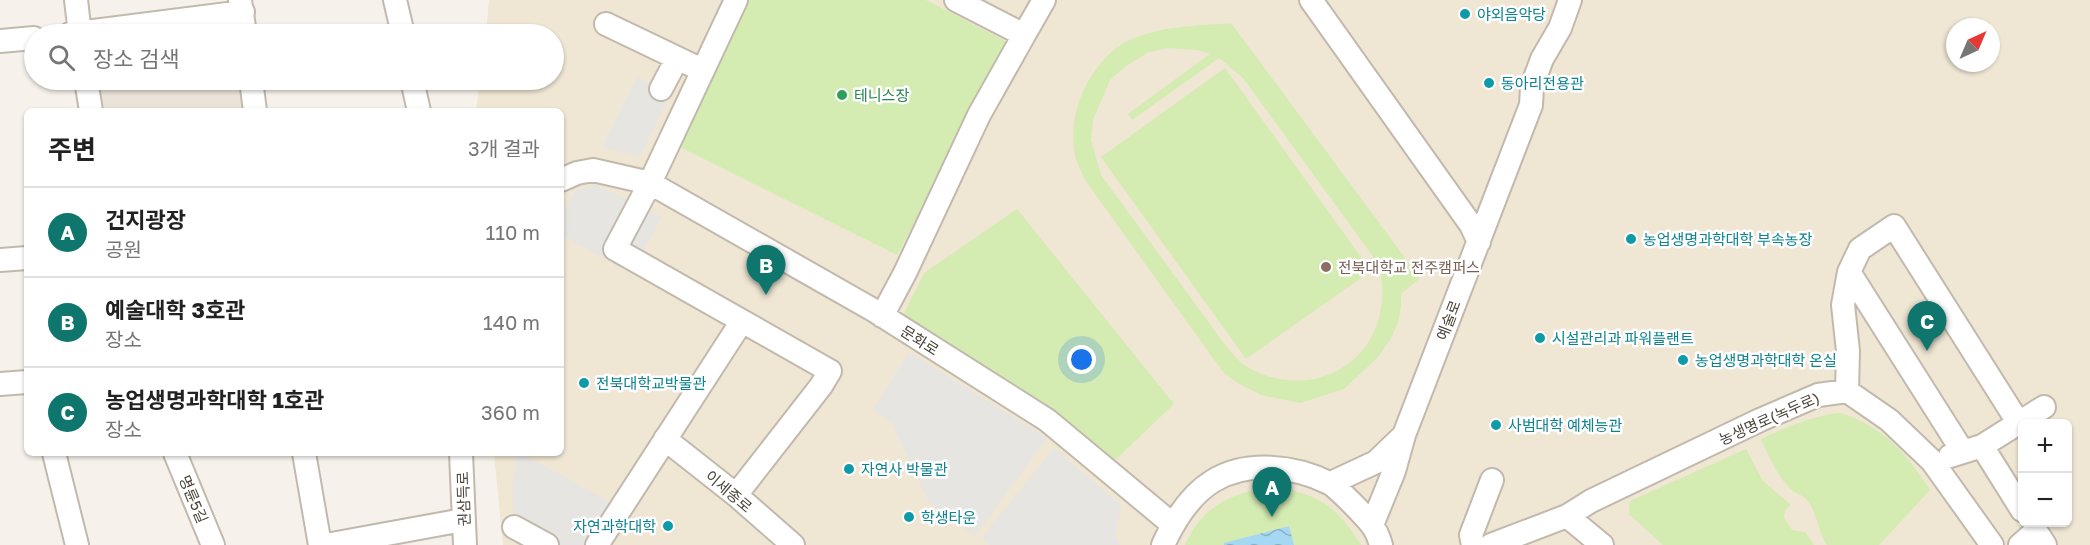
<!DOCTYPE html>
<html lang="ko">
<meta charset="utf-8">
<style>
:root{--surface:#fff;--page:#f2f2f2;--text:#222;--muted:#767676;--line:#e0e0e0;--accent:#0f766e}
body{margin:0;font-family:"Golos Text","Noto Sans KR",sans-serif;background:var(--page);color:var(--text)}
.controls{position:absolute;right:18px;bottom:18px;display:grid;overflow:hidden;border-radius:9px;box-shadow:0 2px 4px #0004}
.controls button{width:54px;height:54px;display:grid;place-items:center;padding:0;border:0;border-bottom:2px solid var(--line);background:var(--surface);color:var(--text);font:30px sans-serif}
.compass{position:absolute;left:1946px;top:18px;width:54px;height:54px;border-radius:50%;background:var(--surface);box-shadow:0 2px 4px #0004;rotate:44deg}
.you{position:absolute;left:1082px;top:360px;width:21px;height:21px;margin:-15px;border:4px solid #fff;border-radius:50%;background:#1a73e8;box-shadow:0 0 0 9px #1a73e833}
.badge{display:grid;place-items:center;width:39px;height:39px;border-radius:50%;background:var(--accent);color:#fff;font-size:20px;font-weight:700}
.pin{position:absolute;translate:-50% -50px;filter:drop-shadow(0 2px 3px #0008)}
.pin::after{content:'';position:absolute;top:32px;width:21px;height:18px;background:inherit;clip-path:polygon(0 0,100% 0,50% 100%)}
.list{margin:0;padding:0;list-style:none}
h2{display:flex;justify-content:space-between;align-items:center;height:78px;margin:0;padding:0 24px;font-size:26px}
h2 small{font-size:20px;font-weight:400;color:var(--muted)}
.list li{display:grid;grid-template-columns:39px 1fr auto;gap:18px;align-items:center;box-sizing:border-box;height:90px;padding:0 24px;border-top:2px solid var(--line)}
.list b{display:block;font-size:22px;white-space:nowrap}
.list p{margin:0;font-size:20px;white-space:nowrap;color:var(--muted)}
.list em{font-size:20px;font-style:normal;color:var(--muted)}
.icon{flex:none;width:33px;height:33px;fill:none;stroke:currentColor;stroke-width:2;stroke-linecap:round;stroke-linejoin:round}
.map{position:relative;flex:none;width:2090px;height:545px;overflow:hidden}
.search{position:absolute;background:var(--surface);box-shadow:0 2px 4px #0004;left:24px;top:24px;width:540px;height:66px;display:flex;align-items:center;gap:15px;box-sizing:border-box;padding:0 21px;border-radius:33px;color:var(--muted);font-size:22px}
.panel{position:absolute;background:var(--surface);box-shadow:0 2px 4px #0004;left:24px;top:108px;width:540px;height:348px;border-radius:9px}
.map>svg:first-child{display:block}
</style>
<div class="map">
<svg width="2090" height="545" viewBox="0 0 2090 545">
<defs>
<pattern id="water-waves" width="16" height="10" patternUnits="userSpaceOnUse" patternTransform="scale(1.5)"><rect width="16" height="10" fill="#a6d8f3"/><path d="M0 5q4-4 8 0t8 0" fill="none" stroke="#89b1c6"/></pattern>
</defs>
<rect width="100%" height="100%" fill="#f6f2eb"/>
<path fill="#eae3d8" d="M236,17L238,34H109Z
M93,80H243L247,111H98Z"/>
<path fill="#efe6d4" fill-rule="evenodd" d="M489,0H2090V545H503L494,453H561V111H476L480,80H554V34H486ZM1955,27H1991V63H1955ZM2022,424H2068V522H2022Z"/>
<path fill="#d4ebb2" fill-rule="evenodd" d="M749,0H926L1009,43L897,255L678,146Z
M1231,23L1420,278L1401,294V306L1398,323L1390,340L1378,357L1344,389L1300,403L1261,395L1236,382L1223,372L1085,180C1082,173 1078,166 1076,159C1065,118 1087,67 1122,44C1132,38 1146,34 1157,31C1177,26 1209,25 1231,23ZM1168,48L1198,50L1210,54L1128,114L1132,120L1219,58L1243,78L1372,255C1375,262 1379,269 1381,277C1393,355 1318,406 1249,368C1238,362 1231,352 1223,342L1101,175L1091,140L1093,120L1110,80L1126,66L1149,52Z
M1225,68L1371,271L1246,359L1101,157Z
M1017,209L1174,404L1115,460L1052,408L903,315L924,273Z
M1840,413C1883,426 1907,454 1930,490L1879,545H1827C1817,531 1817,509 1805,498C1802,495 1797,494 1793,491C1779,480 1768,455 1761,439C1787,427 1811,416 1840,413Z
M1746,449L1763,481L1791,505L1785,510L1784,518L1792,530L1805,532L1814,545H1663L1629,514L1630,501Z
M1277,487C1322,496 1337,507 1361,545H1185C1203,504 1235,491 1277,487Z"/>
<path fill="#e7e5e2" d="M637,77L670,94L640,157L602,147Z
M595,184L662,217L631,273L561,235V217L576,190Z
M909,352L1047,438L975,536L930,504L891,422L873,410Z
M1054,448L1121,505L1115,537L1120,545H990L982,538Z
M517,453H521L620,508L597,545H547L514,527L513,486Z"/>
<path fill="url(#water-waves)" d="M1289,526L1294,545H1224V543Z"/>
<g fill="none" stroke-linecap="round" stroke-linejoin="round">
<defs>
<path id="minor" d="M76,0L80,34
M240,0L245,34
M395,0L403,34
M956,0L1024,35L1044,0
M1311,0L1471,225L1479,242
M606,24L702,70
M70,34L243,12
M0,41L34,38
M86,80L91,111
M251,80L255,111
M412,80L419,111
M661,89L677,59
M561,180L577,173L593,170L650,183L875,311L1047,420L1172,524
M0,260L27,258
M882,316L905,273L979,115L1024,35
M0,384L27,382
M1847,391L1848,351L1843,305L1849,272
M665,439L736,495L793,545
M1982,446L2044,407
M1963,452L1849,272L1860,249L1894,226L2018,422
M54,453L77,545
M175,453L213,545
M304,453L320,545
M461,453L465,545
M1950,456L1982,446L2022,510
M1331,483L1376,462L1403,436
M736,495L821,386L830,371L742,321
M1567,516L1602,545
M1372,525L1394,471L1404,435L1531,105L1532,86L1542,59L1560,28L1570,0
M514,527L547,545
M326,545L463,520
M597,545L742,321L615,249L650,183L736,0
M1163,545C1174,521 1190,495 1213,481C1247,460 1295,466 1329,483C1337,487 1365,516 1371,524C1376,530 1379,538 1381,545
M1473,545L1471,535L1492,480
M1491,545L1567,516L1591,501L1760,420L1818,395L1847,391L1889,420L1932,461L1992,545
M2020,545L2036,531L2045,545"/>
</defs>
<use href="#minor" stroke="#c2b9ac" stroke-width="26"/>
<use href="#minor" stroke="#fff" stroke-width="22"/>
</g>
<g fill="#0f9aa8" stroke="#fff" stroke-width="2">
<circle cx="1465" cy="14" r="6"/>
<circle cx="1489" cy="83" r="6"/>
<circle cx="1631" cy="239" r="6"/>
<circle cx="1540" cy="338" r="6"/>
<circle cx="1683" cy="360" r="6"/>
<circle cx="584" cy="383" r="6"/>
<circle cx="1496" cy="425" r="6"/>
<circle cx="849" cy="469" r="6"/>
<circle cx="909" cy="517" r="6"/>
<circle cx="668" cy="526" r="6"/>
</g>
<circle fill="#2e9e5b" stroke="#fff" stroke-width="2" cx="842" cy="95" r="6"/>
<circle fill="#8d6e63" stroke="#fff" stroke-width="2" cx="1326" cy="267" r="6"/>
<g text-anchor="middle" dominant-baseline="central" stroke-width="5" stroke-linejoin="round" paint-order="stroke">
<g font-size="15" fill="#0d838f" stroke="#fff" text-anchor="start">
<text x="1477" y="14">야외음악당</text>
<text x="1501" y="83">동아리전용관</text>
<text x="1643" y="239">농업생명과학대학 부속농장</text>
<text x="1552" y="338">시설관리과 파워플랜트</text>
<text x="1695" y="360">농업생명과학대학 온실</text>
<text x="596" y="383">전북대학교박물관</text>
<text x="1508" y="425">사범대학 예체능관</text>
<text x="861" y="469">자연사 박물관</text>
<text x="921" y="517">학생타운</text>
<text x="656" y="526" text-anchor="end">자연과학대학</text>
</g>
<g font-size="15" fill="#27864d" stroke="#fff" text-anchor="start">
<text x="854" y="95">테니스장</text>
</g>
<g font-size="15" fill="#785e54" stroke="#fff" text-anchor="start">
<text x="1338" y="267">전북대학교 전주캠퍼스</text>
</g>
<g font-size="15" fill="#4a4238" stroke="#fff">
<text transform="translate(1448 320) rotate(-69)">예술로</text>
<text transform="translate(920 340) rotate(32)">문화로</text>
<text transform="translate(1769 418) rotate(-24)">농생명로(녹두로)</text>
<text transform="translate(729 491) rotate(40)">이세종로</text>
<text transform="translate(194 499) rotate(67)">명륜5길</text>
<text transform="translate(463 499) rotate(-92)">권삼득로</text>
</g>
</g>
</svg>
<div class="controls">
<button>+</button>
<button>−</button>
</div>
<svg class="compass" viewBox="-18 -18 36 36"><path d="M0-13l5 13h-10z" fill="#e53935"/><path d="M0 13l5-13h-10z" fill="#767676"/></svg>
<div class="you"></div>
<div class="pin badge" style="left:1272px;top:517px">A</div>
<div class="pin badge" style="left:766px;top:295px">B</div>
<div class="pin badge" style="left:1927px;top:351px">C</div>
<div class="search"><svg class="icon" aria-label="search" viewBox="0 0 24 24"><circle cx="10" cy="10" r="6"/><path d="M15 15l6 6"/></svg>장소 검색</div>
<section class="panel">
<h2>주변<small>3개 결과</small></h2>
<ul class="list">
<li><span class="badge">A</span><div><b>건지광장</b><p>공원</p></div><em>110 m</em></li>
<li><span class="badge">B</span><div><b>예술대학 3호관</b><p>장소</p></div><em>140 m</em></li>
<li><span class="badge">C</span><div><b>농업생명과학대학 1호관</b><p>장소</p></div><em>360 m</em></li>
</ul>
</section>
</div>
